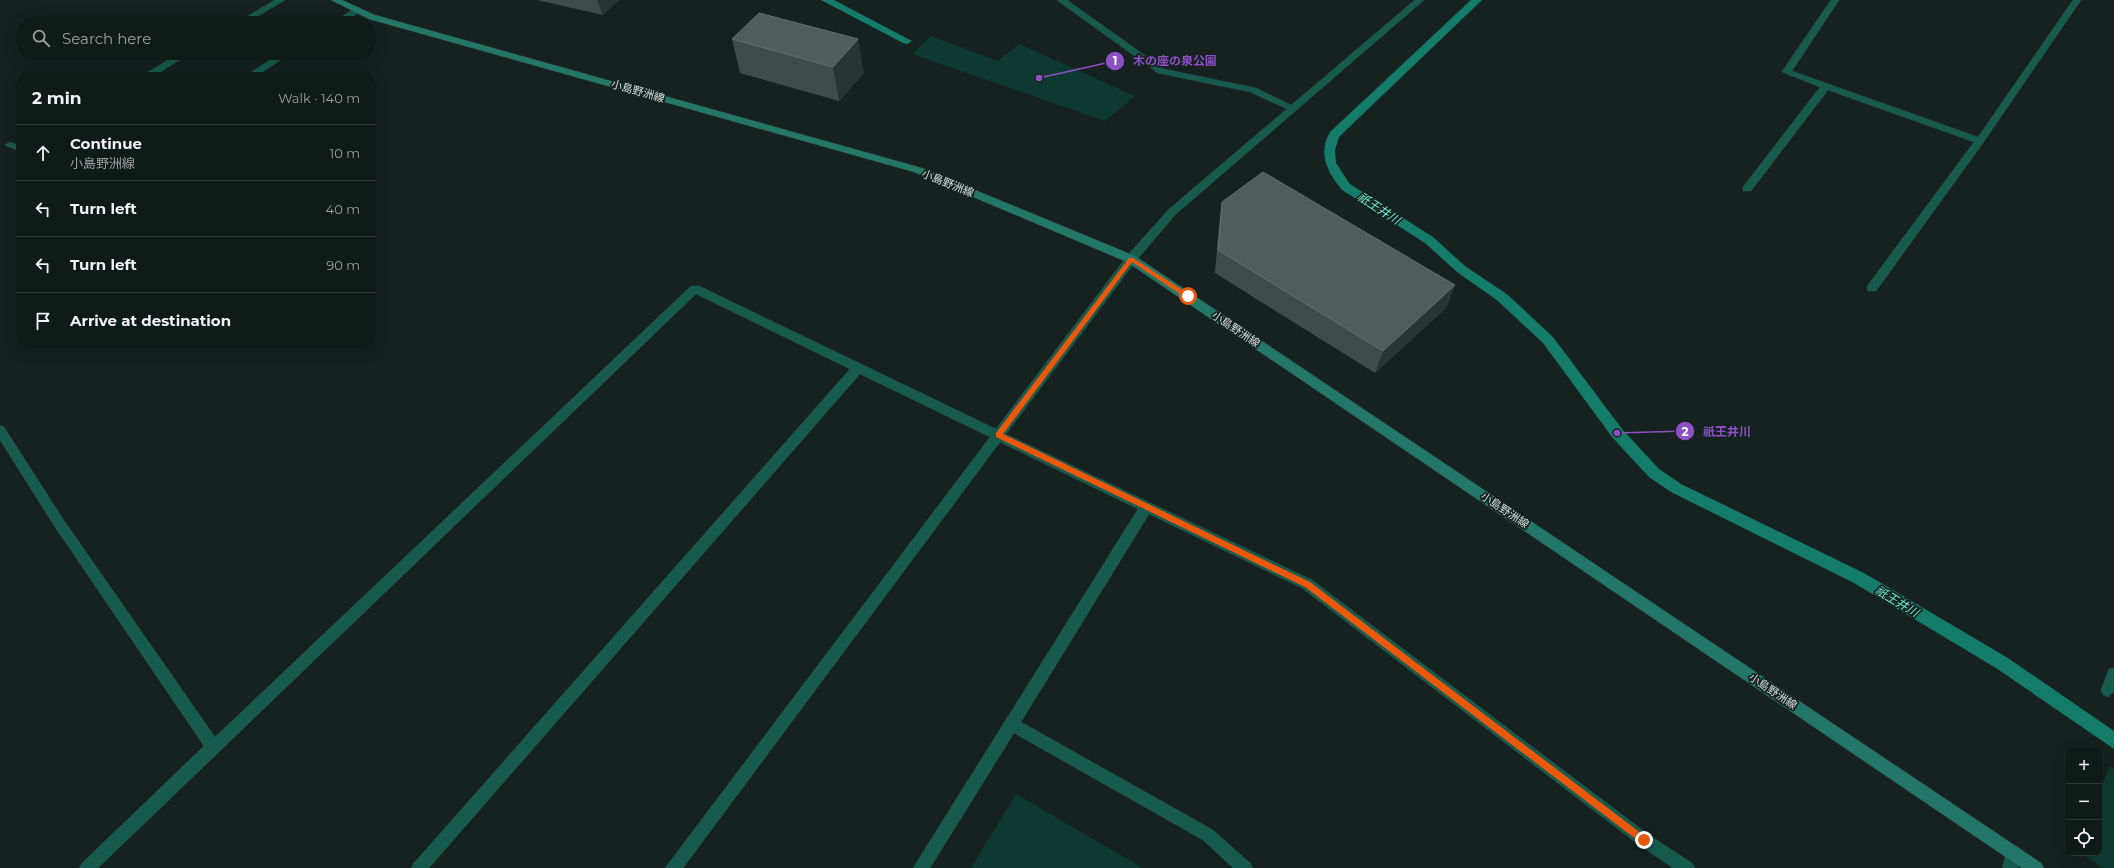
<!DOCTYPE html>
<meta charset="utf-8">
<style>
:root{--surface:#101a17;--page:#1e2724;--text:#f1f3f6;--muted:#9ca1a1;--line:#303836}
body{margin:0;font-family:Montserrat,"Noto Sans JP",sans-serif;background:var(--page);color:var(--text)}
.controls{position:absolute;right:12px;bottom:12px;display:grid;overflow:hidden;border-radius:8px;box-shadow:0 4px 16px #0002}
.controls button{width:36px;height:36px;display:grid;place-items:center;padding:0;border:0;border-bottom:1px solid var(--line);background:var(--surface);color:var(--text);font:20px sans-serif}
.stop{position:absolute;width:12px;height:12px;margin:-9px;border:3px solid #ea580c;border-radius:50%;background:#fff}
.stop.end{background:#ea580c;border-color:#fff;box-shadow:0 1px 4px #0008}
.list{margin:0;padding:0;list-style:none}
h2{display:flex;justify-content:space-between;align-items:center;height:52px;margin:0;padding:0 16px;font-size:17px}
h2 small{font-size:13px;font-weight:400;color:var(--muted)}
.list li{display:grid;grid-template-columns:26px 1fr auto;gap:12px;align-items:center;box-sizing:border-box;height:56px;padding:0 16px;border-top:1px solid var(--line)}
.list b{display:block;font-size:15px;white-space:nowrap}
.list p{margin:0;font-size:13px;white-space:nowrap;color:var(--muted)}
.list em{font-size:13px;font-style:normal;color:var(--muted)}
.icon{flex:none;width:22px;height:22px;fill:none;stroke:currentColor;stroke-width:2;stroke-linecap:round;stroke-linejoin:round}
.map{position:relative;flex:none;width:2114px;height:868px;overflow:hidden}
.search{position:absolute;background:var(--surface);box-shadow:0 4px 16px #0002;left:16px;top:16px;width:360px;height:44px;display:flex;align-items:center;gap:10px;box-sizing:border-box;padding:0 14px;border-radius:22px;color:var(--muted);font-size:15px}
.panel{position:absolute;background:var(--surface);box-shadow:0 4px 16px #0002;left:16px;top:72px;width:360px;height:276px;border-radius:16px}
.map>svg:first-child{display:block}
</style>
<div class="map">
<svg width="2114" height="868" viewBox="0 0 2114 868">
<rect width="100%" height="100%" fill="#15221f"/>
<path fill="#0e3931" d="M931,36L998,61L1019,44L1135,96L1105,121L912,54Z
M2110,766L2114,769V868H2103L2081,853H2099V791Z
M1016,794L1143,868H971Z"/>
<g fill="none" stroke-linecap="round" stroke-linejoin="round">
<path fill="#157c6c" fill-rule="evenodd" d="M821,0H834L912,41L907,44L903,43Z
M1471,0H1482L1339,137L1335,150L1336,163L1350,184L1433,237L1465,266L1508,295L1553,337L1622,429L1659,469L1681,484L1864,573L2008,658L2114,731V749L1996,668L1854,583L1671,492L1649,477L1612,437L1543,343L1498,301L1457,272L1425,243L1342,190C1328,173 1317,154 1330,132Z"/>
<defs>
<path id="minor" d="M275,0H285L246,23H236Z
M1057,0H1067L1164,69L1256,88L1297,108L1292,111L1250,92L1158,73Z
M1831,0H1839L1792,71L1978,137L2073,0H2081L1983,143L1876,291H1868L1867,288L1868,285L1974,142L1828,90L1751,191H1743V187L1820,87L1782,72Z
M357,7L360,8V12L342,23H332Z
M180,53H191L152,77H140Z
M281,53H291L255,77H244Z
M10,142L21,146V152L5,145Z
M1131,255L1136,259L1135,262L1006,434L1312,580L1649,835L1692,863L1695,868H1673L1639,845L1302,588L1149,514L1021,722L1213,830L1250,863L1253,868H1233L1203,840L1014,733L930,868H913L1138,509L1000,442L683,868H665L990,437L860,374L429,868H411L414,863L850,369L696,294L98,868H79L82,863L204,746L55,527L0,440V425L4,427L63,519L215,737L691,286H699L996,429L1127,256Z
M2114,668V692L2108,697L2103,695L2101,690L2109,669Z
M2013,845L2018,848L2021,853L2018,868H2002L2008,848Z"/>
<path id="tertiary" d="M1415,0H1424L1176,214L1135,262H1127L1126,259L1127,256L1168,210Z"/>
<path id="secondary" d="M331,0H342L375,15L922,168L1135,256L2041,863L2044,868H2022L1127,262L914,172L369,19Z"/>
</defs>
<use href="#minor" stroke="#303d3a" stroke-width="1"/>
<use href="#tertiary" stroke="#303d3a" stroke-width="1"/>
<use href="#secondary" stroke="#303d3a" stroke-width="1"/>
<use href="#minor" fill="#175a4e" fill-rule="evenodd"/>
<use href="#tertiary" fill="#175a4e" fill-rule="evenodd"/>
<use href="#secondary" fill="#237769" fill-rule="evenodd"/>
</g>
<path fill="#3f4d4a" d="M537,0H619L603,15Z
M732,39L864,73L839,101L740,73Z
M1222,202L1455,285L1446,308L1375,373L1215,273L1219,226Z"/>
<path fill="#283532" d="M597,0H619L603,15Z
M858,39L864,73L839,101L833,67Z
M1455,285L1446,308L1375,373L1383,351Z"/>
<path fill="#505d5a" stroke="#65716f" d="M759,13L858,39L833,67L732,39Z
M1263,172L1455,285L1383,351L1218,250L1222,202Z"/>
<path fill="#ea580c" d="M1129,258H1133L1190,295V298H1186L1132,262L1003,434L1310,582L1646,837V843H1641L1305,587L996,437V433Z"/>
<g text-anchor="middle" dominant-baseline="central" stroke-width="3.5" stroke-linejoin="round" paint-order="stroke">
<g font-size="11" fill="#d8e0de" stroke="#15221f">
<text transform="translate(638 91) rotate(16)">小島野洲線</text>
<text transform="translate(948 183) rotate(22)">小島野洲線</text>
<text transform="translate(1236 329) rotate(34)">小島野洲線</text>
<text transform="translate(1505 510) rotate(34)">小島野洲線</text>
<text transform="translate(1773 691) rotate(34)">小島野洲線</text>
</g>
<g font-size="12" font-style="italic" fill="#70f2d9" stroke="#15221f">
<text transform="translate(1379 208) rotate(33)">祇王井川</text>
<text transform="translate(1897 601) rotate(31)">祇王井川</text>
</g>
</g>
<path fill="none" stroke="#8e50c5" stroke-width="1.5" d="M1039 78L1115 61M1617 433L1685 431"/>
<g fill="#8e50c5" stroke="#15221f" stroke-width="1.5">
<circle cx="1039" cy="78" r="4"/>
<circle cx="1617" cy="433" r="4"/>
<circle cx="1115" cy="61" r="10"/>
<circle cx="1685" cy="431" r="10"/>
</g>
<g font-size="12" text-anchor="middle" font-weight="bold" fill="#fff">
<text x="1115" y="65">1</text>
<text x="1685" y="436">2</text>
</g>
<g font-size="12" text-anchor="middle" font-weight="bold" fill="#8e50c5" stroke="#15221f" stroke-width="3.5" stroke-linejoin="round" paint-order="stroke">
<text x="1175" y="65">木の座の泉公園</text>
<text x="1727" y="436">祇王井川</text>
</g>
</svg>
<div class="controls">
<button>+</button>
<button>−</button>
<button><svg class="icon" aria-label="locate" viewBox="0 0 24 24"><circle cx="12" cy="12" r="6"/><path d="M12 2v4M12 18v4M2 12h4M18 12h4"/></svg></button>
</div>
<div class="stop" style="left:1188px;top:296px"></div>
<div class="stop end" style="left:1644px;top:840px"></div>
<div class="search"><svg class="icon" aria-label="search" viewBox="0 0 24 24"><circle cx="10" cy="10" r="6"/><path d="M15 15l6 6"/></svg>Search here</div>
<section class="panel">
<h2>2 min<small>Walk · 140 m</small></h2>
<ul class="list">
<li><svg class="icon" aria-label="ahead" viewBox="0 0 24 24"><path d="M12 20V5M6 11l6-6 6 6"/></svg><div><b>Continue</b><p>小島野洲線</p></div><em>10 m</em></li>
<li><svg class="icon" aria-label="left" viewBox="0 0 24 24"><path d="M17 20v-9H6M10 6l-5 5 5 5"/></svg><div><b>Turn left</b></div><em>40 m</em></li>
<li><svg class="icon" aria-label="left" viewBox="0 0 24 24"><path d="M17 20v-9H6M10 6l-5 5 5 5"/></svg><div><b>Turn left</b></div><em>90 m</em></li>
<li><svg class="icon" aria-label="arrive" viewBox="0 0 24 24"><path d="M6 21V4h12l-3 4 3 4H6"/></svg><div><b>Arrive at destination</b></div></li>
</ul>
</section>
</div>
